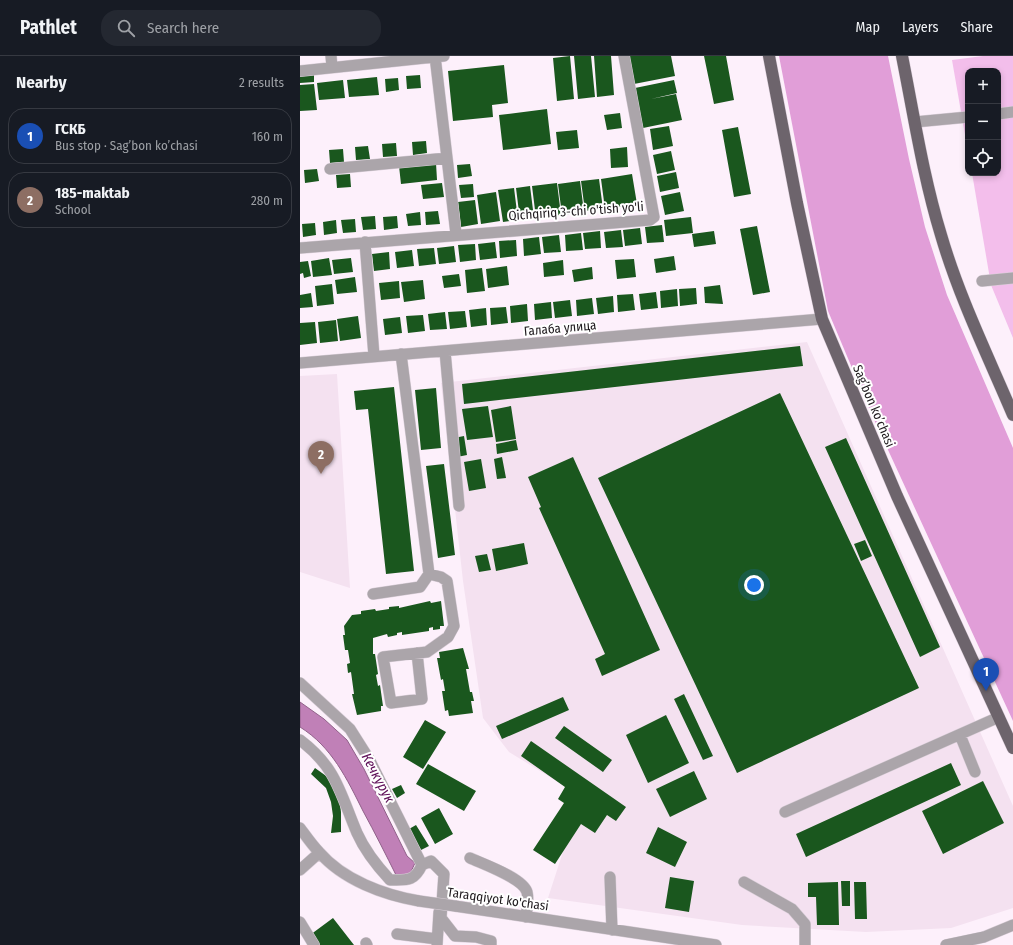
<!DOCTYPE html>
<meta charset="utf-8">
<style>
:root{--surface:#171b24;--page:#242831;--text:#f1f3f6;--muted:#9ea1a6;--line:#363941;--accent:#2e8432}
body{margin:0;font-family:"Fira Sans Condensed",sans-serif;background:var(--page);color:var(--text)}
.controls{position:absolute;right:12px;top:12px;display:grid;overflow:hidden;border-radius:8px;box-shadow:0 2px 6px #0003}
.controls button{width:36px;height:36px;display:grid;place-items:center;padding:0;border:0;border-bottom:1px solid var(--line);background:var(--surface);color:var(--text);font:20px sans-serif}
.you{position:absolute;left:454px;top:529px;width:14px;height:14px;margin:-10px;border:3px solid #fff;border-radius:50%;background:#1a73e8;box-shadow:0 0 0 6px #1a73e833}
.badge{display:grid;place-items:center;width:26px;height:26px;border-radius:50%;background:var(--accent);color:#fff;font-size:13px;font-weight:700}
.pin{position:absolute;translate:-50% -33px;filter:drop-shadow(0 1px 2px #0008)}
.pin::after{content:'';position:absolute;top:21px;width:14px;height:12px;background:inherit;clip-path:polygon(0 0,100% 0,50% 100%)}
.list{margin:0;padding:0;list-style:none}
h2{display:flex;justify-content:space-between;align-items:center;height:52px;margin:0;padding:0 16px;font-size:17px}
h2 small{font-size:13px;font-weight:400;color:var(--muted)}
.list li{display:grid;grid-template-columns:26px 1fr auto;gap:12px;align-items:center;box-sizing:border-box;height:56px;margin:0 8px 8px;padding:0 8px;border:1px solid var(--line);border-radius:16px}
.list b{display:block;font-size:15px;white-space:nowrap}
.list p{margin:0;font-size:13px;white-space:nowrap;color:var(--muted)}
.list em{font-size:13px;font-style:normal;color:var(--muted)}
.icon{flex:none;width:22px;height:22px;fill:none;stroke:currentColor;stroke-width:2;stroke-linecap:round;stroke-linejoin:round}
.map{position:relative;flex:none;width:713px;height:889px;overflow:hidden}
header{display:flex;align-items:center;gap:24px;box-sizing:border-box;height:56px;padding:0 20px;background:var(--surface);border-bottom:1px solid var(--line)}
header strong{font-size:19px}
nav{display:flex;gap:22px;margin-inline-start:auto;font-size:14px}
.search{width:280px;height:36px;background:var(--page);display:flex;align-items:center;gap:10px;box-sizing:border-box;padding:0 14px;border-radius:16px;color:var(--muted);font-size:15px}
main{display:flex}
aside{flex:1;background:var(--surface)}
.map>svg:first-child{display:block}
</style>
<header>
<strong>Pathlet</strong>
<div class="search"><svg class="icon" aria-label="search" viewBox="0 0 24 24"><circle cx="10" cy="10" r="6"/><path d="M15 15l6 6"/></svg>Search here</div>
<nav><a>Map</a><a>Layers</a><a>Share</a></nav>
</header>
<main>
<aside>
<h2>Nearby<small>2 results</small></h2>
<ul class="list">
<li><span class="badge" style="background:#1a4fb4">1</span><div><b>ГСКБ</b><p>Bus stop · Sag’bon ko’chasi</p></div><em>160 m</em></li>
<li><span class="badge" style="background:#8d6e63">2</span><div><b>185-maktab</b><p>School</p></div><em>280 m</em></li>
</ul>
</aside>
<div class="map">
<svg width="713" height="889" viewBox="0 0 713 889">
<rect width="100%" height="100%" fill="#fdf0fb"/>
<path fill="#f4e1f0" d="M507,286L713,750V852L651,872L566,876L442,869L248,842L281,740L209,696L183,662L163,525L141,327Z
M37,318L50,532L0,516V320Z"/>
<path fill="#f3beeb" d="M683,0H713V282L691,229L672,117H698V15H668V96L652,4Z"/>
<path fill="#e19ed8" d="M479,0H588L609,103L625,171L647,239L713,392V665L571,357L528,255Z"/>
<path fill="#c080b7" stroke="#906189" d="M0,646L24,663L47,684L64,713L107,800L115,807L110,818L97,821C86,799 75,777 63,755C47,723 32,691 0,671Z"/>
<path fill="#1a571e" d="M270,0L274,43L257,45L253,2Z
M274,0H291L295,41L278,43Z
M294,0H311L314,39L297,41Z
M328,0H371L375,20L334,28Z
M404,0H426L434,44L414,48Z
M204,9L208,47L192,49L193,61L153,65L148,15Z
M14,19V26L0,27V20Z
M120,19L121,32L107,33L106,20Z
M77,21L79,39L49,41L47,24Z
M98,22L99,34L86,36L85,23Z
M43,24L45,42L19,44L17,27Z
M374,24L377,37L351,43L376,38L382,64L343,72L335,32Z
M14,28L17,54L0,55V29Z
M247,53L251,88L203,94L199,59Z
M320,57L322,72L307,74L304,59Z
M369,70L373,90L353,94L350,73Z
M438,71L451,138L434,141L422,74Z
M277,74L279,92L258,94L256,76Z
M126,85L127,97L113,99L112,86Z
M96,87L97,100L83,101L82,88Z
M68,90L70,103L56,104L55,91Z
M327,91L328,111L311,112L310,93Z
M43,93L44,106L30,107L29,94Z
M371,95L375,114L357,118L353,99Z
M136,107L137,124L101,128L99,110Z
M170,108L172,120L158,122L157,109Z
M17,113L19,125L5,127L4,114Z
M376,116L379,132L360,136L357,120Z
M50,118L51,131L37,132L36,119Z
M332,118L337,148L305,153L301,123Z
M299,123L303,153L285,155L281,125Z
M280,125L284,156L262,159L258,128Z
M142,127L144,141L123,143L121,129Z
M257,127L261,159L236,162L232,130Z
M173,128L174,141L161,142L159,129Z
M230,130L234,162L220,164L216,132Z
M214,132L218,164L203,166L198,134Z
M196,136L200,165L181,168L177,139Z
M380,136L384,155L365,159L361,140Z
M175,144L178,168L161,171L158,146Z
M138,155L140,168L126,169L125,156Z
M120,156L121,169L108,170L106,158Z
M75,160L76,173L63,174L61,161Z
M97,160L98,172L84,174L83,161Z
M391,161L393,177L366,180L364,164Z
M55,163L56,176L43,177L41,164Z
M36,164L37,177L24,179L23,166Z
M15,167L16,179L3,181L2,168Z
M362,169L364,186L347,187L345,171Z
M457,170L470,236L453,239L440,173Z
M340,172L342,188L325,190L323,174Z
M321,174L323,191L306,192L304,176Z
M300,175L301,192L285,193L283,177Z
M414,175L416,188L394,191L392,178Z
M281,177L283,194L266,195L265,179Z
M259,179L261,196L244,197L242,181Z
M239,181L241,198L224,200L223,183Z
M216,184L217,200L200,202L199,185Z
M195,186L197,202L180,204L178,188Z
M175,188L176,204L160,206L158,189Z
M154,190L156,206L139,208L137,192Z
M134,192L136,208L119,210L117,193Z
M112,194L114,210L97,212L95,196Z
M89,196L90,213L74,215L72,198Z
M374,200L376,214L356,217L354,203Z
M29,202L32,219L13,221L11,205Z
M51,202L53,216L34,218L32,204Z
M334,203L336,221L317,223L315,204Z
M263,204L264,219L244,221L243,207Z
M8,205L11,220L4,222L3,217L0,218V206Z
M207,210L209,229L188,232L186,213Z
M292,211L293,223L274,226L272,214Z
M182,212L185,235L167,237L165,214Z
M159,218L161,230L144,232L142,220Z
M55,221L57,236L37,238L35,224Z
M123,224L125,243L104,246L101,226Z
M99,225L100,242L81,244L79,227Z
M32,228L34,248L17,250L15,230Z
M420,229L423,248L405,247L404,231Z
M396,232L397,248L380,250L379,233Z
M377,233L378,250L361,252L360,235Z
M356,236L358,252L341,254L339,238Z
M11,237L13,251L0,252V239Z
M333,238L335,254L318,256L317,239Z
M313,240L314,256L298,258L296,242Z
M292,242L294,258L277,260L276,244Z
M270,244L272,260L255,262L253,246Z
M251,246L252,262L235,264L234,248Z
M227,248L228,265L211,267L210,250Z
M206,251L208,267L191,269L190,252Z
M186,252L187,269L171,271L169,254Z
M165,255L167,271L150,273L148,256Z
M145,256L147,273L130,274L128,258Z
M123,259L125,275L108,277L106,260Z
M58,260L61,282L40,285L37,263Z
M100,261L102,277L85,279L83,263Z
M36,264L38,285L20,287L18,266Z
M15,266L17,287L0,289V267Z
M500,290L503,310L164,348L162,328Z
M94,331L114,515L86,518L68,353L56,354L54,335Z
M136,332L141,392L121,394L115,334Z
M480,337L619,632L437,717L298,422Z
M188,350L193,381L167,384L162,353Z
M211,350L216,383L196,386L191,354Z
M164,380L167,399L157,401L154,382Z
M546,382L640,591L620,601L525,391Z
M216,384L218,394L197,398L196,388Z
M202,401L206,422L197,423L194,403Z
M273,401L360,594L302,620L295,603L305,598L239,452L241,451L228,421Z
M181,403L186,432L169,435L164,406Z
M144,408L155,499L138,502L126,410Z
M565,484L572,500L561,505L554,488Z
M224,487L228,508L196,515L192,493Z
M187,498L191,514L179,516L175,500Z
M130,545L131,547L141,545L144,570H140V573L133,574V571L129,572V575L102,579V576L97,577V579L88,581L87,578L73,582V598H75L78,618L76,619L78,630L80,629L83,650H81V655L57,659L52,638H54L51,616L48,617L47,608L50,607L48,594H45L43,579H45L44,570L52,559L61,558V555L75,553L76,555L89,553V551L99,550V552Z
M163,592L169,613H166L170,636H172L174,645H171L173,657L149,660L148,654L145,655L142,635H145L143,623L141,624L137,602H140L139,596Z
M384,638L413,700L403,704L374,643Z
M263,641L269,654L202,683L196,670Z
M366,659L389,707L348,727L326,679Z
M125,664L146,676L123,713L103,701Z
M264,670L312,704L303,716L255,682Z
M231,685L326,751L316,765L307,759L295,777L281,768L255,808L233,794L264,747L258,743L265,731L221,700Z
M651,707L661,729L506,801L496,778Z
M128,708L176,735L164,755L116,728Z
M15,712L29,722L39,741L41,756V776L31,777L33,760L31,746L26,732L11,718Z
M394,715L407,743L370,761L356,733Z
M683,725L704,767L643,798L622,755Z
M101,729L105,737L97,742L92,733Z
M139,752L153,778L135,788L121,762Z
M116,769L129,790L121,794L109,773Z
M358,771L387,786L375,811L346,797Z
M370,821L394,825L389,856L365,852Z
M541,825H550V850H542Z
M538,826L539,869H517L516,841H508V827Z
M554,826H566L567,863H555Z
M33,862L54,889H17L10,879Z"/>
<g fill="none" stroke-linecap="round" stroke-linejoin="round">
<defs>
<path id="minor" d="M31,0L32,11
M135,0L156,178
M0,15L144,0
M698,58L713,56
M615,66L668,61
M30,113L147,102
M65,186L74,300
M0,192L350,164L354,161L324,0
M682,225L713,222
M145,295L159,450
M101,298L129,518L141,521L147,525L154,570L148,581L127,596L83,601L91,647L122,643L117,597
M0,307L522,263
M73,538L120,531L129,518
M0,627L50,673L69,703L122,809L131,805L144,818L141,862L155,880L176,881L191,885V889
M660,679L675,716
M0,684C37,712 40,737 57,777C65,795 77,810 90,824C107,824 114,826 122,809
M485,756L699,661
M0,772C6,780 12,789 19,796C43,824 84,839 119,845
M170,802C183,808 223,822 227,836C229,844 227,853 226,861
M0,814L19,797
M310,821L312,874
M444,826L492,853L505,868V889
M155,850L416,889
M0,866L14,889
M97,878L137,883
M66,887L67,889
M137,889L139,856
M646,889L684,881L713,869"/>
<path id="major" d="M469,0L497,147L522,263L597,440L713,692
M602,0C614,60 623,120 641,179C659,241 688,300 713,359"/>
</defs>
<use href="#minor" stroke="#d9ced8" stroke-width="12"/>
<use href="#major" stroke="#d9ced8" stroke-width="13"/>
<use href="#minor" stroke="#aba5aa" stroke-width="11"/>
<use href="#major" stroke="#6d646c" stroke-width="12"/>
<defs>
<path id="minor-bridge" d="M119,845L155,850"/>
</defs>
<use href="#minor-bridge" stroke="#d9ced8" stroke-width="12" stroke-linecap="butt"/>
<use href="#minor-bridge" stroke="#aba5aa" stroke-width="11"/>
</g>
<g text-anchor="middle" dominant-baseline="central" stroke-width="4" stroke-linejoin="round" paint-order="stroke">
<g font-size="13" fill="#1f1a1e" stroke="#fff">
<text transform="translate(276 155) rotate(-4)">Qichqiriq 3-chi o'tish yo'li</text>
<text transform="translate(260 272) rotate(-5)">Галаба улица</text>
<text transform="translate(574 350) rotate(67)">Sag’bon ko’chasi</text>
<text transform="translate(198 843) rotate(8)">Taraqqiyot ko'chasi</text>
</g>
<g font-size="14" font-style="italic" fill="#5f1059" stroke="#fff">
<text transform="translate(78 722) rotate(62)">Кечкурук</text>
</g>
</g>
</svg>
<div class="controls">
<button>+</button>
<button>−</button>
<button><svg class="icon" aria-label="locate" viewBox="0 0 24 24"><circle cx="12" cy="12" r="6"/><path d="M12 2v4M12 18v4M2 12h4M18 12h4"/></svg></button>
</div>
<div class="you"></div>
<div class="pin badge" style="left:686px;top:635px;background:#1a4fb4">1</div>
<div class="pin badge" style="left:21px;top:418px;background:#8d6e63">2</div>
</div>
</main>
